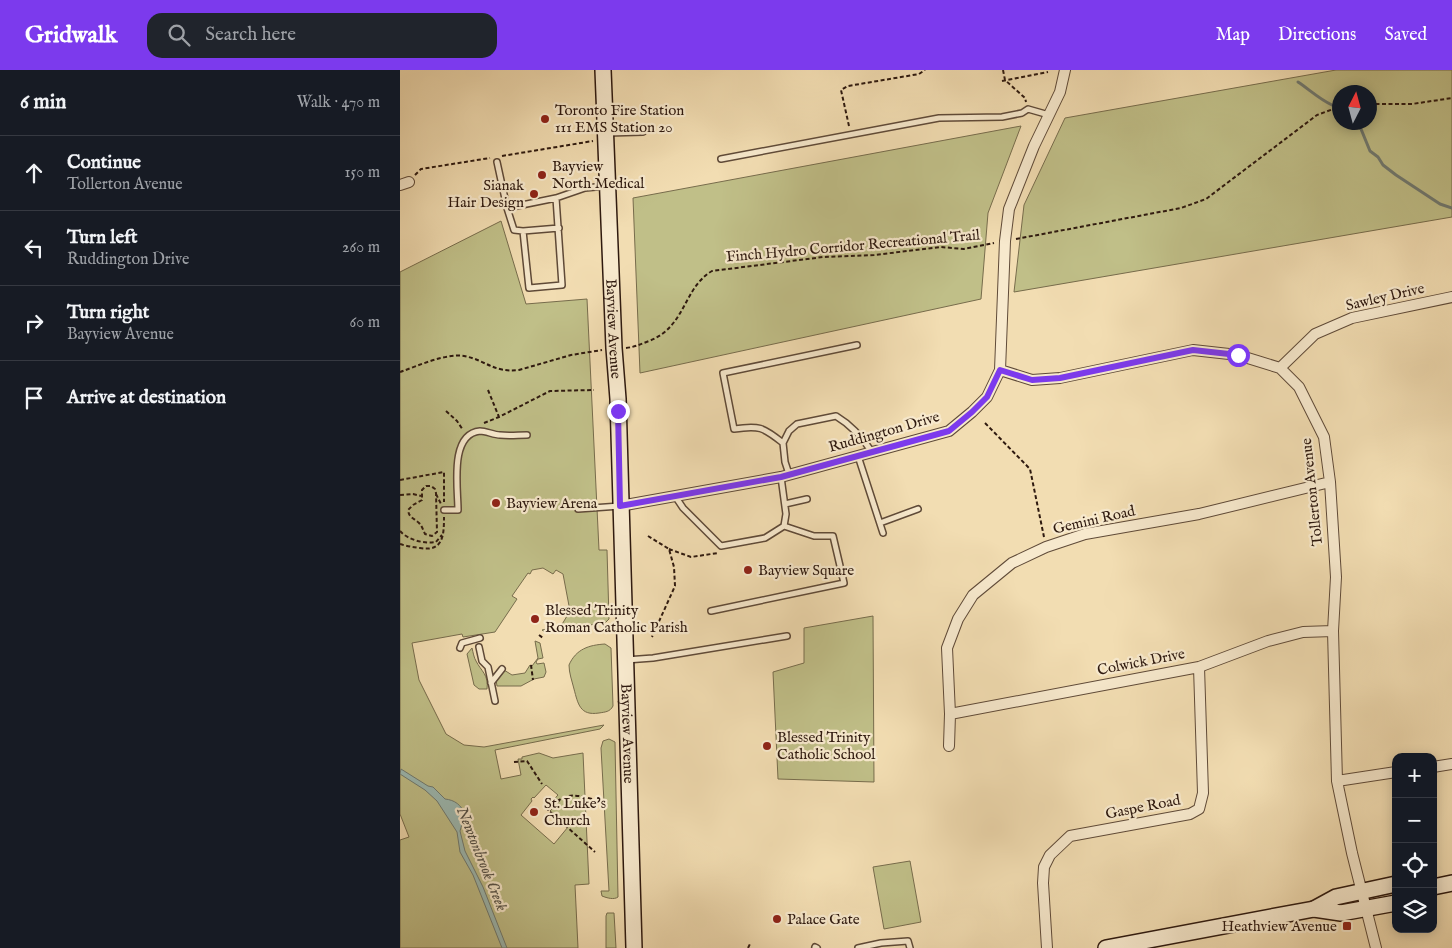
<!DOCTYPE html>
<meta charset="utf-8">
<style>
:root{--surface:#171b24;--page:#20242c;--text:#f1f3f6;--muted:#9ea1a6;--line:#363941;--accent:#7c3aed}
body{margin:0;font-family:"IM FELL English",serif;background:var(--page);color:var(--text)}
.controls{position:absolute;right:15px;bottom:15px;display:grid;overflow:hidden;border-radius:10px;box-shadow:0 2px 12px #0003}
.controls button{width:45px;height:45px;display:grid;place-items:center;padding:0;border:0;border-bottom:1px solid var(--line);background:var(--surface);color:var(--text);font:25px sans-serif}
.compass{position:absolute;left:932px;top:15px;width:45px;height:45px;border-radius:50%;background:var(--surface);box-shadow:0 2px 12px #0003;rotate:6deg}
.stop{position:absolute;width:15px;height:15px;margin:-11px;border:4px solid #7c3aed;border-radius:50%;background:#fff}
.stop.end{background:#7c3aed;border-color:#fff;box-shadow:0 1px 5px #0008}
.list{margin:0;padding:0;list-style:none}
h2{display:flex;justify-content:space-between;align-items:center;height:65px;margin:0;padding:0 20px;font-size:21px}
h2 small{font-size:16px;font-weight:400;color:var(--muted)}
.list li{display:grid;grid-template-columns:32px 1fr auto;gap:15px;align-items:center;box-sizing:border-box;height:75px;padding:0 20px;border-top:1px solid var(--line)}
.list b{display:block;font-size:19px;white-space:nowrap}
.list p{margin:0;font-size:16px;white-space:nowrap;color:var(--muted)}
.list em{font-size:16px;font-style:normal;color:var(--muted)}
.icon{flex:none;width:28px;height:28px;fill:none;stroke:currentColor;stroke-width:2;stroke-linecap:round;stroke-linejoin:round}
.map{position:relative;flex:none;width:1052px;height:878px;overflow:hidden}
header{display:flex;align-items:center;gap:30px;box-sizing:border-box;height:70px;padding:0 25px;background:var(--accent);color:#fff}
header strong{font-size:24px}
nav{display:flex;gap:28px;margin-inline-start:auto;font-size:18px}
.search{width:350px;height:45px;background:var(--page);display:flex;align-items:center;gap:12px;box-sizing:border-box;padding:0 18px;border-radius:15px;color:var(--muted);font-size:19px}
main{display:flex}
aside{flex:1;background:var(--surface)}
.map>svg:first-child{display:block}
</style>
<header>
<strong>Gridwalk</strong>
<div class="search"><svg class="icon" aria-label="search" viewBox="0 0 24 24"><circle cx="10" cy="10" r="6"/><path d="M15 15l6 6"/></svg>Search here</div>
<nav><a>Map</a><a>Directions</a><a>Saved</a></nav>
</header>
<main>
<aside>
<h2>6 min<small>Walk · 470 m</small></h2>
<ul class="list">
<li><svg class="icon" aria-label="ahead" viewBox="0 0 24 24"><path d="M12 20V5M6 11l6-6 6 6"/></svg><div><b>Continue</b><p>Tollerton Avenue</p></div><em>150 m</em></li>
<li><svg class="icon" aria-label="left" viewBox="0 0 24 24"><path d="M17 20v-9H6M10 6l-5 5 5 5"/></svg><div><b>Turn left</b><p>Ruddington Drive</p></div><em>260 m</em></li>
<li><svg class="icon" aria-label="right" viewBox="0 0 24 24"><path d="M7 20v-9h11M14 6l5 5-5 5"/></svg><div><b>Turn right</b><p>Bayview Avenue</p></div><em>60 m</em></li>
<li><svg class="icon" aria-label="arrive" viewBox="0 0 24 24"><path d="M6 21V4h12l-3 4 3 4H6"/></svg><div><b>Arrive at destination</b></div></li>
</ul>
</aside>
<div class="map">
<svg width="1052" height="878" viewBox="0 0 1052 878">
<rect width="100%" height="100%" fill="#f2ddb2"/>
<filter id="stains"><feTurbulence type="fractalNoise" baseFrequency=".004" numOctaves="4"/><feColorMatrix values="0 0 0 0 .2 0 0 0 0 .09 0 0 0 0 .02 0 0 0 .5 -.17"/></filter>
<radialGradient id="worn" r=".72"><stop offset=".6" stop-color="#630" stop-opacity="0"/><stop offset="1" stop-color="#630" stop-opacity=".3"/></radialGradient>
<path fill="#c0bf88" stroke="#776c4c" fill-rule="evenodd" d="M936,0H1052V147L614,222L624,135L665,48ZM939,22H969V52H939Z
M621,56L588,143L581,229L240,303L233,128Z
M101,151L126,234L187,229L199,480H207L209,549L204,554L201,553L146,563L142,560L161,556L170,541L163,504L156,500L153,504L143,498L132,500L130,504L128,503L112,526L117,529L95,562L63,567L62,564L12,573L19,610L46,664L64,675L84,677L204,655L200,659L95,680L101,709L121,705L118,689H122V687L139,683L153,688L183,683L189,814L175,815L178,878H0V770L9,767L0,744V202ZM146,715L158,725L148,736L150,737L158,729L160,731L150,741L168,757L154,774L121,745L132,731L131,729L133,727L134,728Z
M473,546L474,712L378,709L373,602L404,593V558Z
M135,571L140,573L143,588L138,589L136,592L137,594L144,593L146,602L144,607L134,609L121,616H97L96,610L104,600L112,605L125,603L130,595L132,596L138,588Z
M205,574L211,578L213,636C210,642 205,642 199,643C180,646 178,634 174,619C172,611 169,603 169,595C176,579 189,575 205,574Z
M72,578C73,582 74,588 76,591C81,601 89,605 87,619H79L74,615L67,584Z
M209,669L215,672L218,827C214,830 207,828 202,826L201,821H209L201,678L203,671Z
M510,791L521,852L484,859L473,797Z
M207,843H214L216,878H206V846Z"/>
<path fill="#9cbab3" stroke="#707a71" d="M1,699L28,716L33,717L45,729C55,730 61,735 65,744L60,761L65,781L83,817L107,878H102L73,805L60,782L57,762L37,731L25,720L0,704Z"/>
<g fill="none" stroke-linecap="round" stroke-linejoin="round">
<path stroke="#707a71" stroke-width="3" d="M898,12C910,20 919,29 932,35
M951,52L961,59L970,81L978,87L983,95L996,105L1040,134L1052,138"/>
<defs>
<path id="service" d="M208,63L243,62
M321,89L539,48L602,47L622,43L628,39L649,45
M97,92L107,138L156,128L185,118L206,116
M156,128L162,215L129,218L123,161L159,158
M107,138L114,160L123,161
M457,275L323,303L334,359C359,355 363,357 383,373L389,361L397,354L436,346C451,355 462,367 472,382
M383,373L385,392L389,404
M458,386L483,463
M275,426L283,438L321,476L365,468L384,456L386,444L381,407
M385,434L407,429
M178,439L220,436
M44,440H58C58,418 49,364 80,361C86,361 94,365 100,365C109,366 118,365 127,365
M480,453L518,439
M311,541L444,513L433,466H414L384,456
M79,577L82,591L88,597L95,631
M60,578L62,573L80,568
M226,590L253,588L387,566
M91,613L102,599
M415,877L417,878
M458,878L481,873L508,871L510,878"/>
<path id="minor" d="M0,115L9,112
M880,298L915,264L952,248L1052,227
M600,300L632,310L660,308L793,280L838,285L880,298L899,317L924,367L930,412L936,507L933,561L937,711L952,783L976,878
M220,436L381,407L549,361L572,342L587,327L600,300L605,171L609,139L634,76L660,22L665,0
M550,644L799,597L868,571L903,562L933,561
M549,676L550,644L547,578L558,549L573,525L612,493L646,477L685,464L799,444L930,412
M1033,697L1052,694
M937,711L996,702
M647,878L643,813L644,797L650,785L670,766L790,744L799,739L803,723L799,597"/>
<g id="secondary">
<path id="s1" d="M203,0L214,278L218,329L234,878"/>
<path d="M1033,817L1052,813"/>
<path d="M914,839L936,827L996,814"/>
<path d="M706,878L914,839L941,843L996,833"/>
</g>
</defs>
<use href="#service" stroke="#5f4a38" stroke-width="8"/>
<use href="#minor" stroke="#5f4a38" stroke-width="12"/>
<use href="#secondary" stroke="#2e190f" stroke-width="18"/>
<path stroke="#2e190f" stroke-width="2" stroke-dasharray="4 2.5" stroke-linecap="butt" d="M603,0L605,10L625,28L626,32
M602,11L648,2
M969,34H1012L1052,28
M449,56L441,20L448,16L519,4L525,0
M102,86L193,71
M15,105L21,99L90,88
M616,169L781,138L806,129L917,45L939,37
M226,278C235,277 241,274 249,271C286,257 283,218 312,201L423,187L474,185L541,177L564,179L594,173
M0,302C18,296 45,283 64,286C86,290 93,303 119,300L171,285L202,280
M88,320L99,347
M46,341L57,351L63,360
M84,353L99,347L150,321L194,320
M585,353L630,399L644,467
M0,410L44,402V432
M26,416H31L35,419L36,423L37,462L32,466L25,464C23,460 22,456 19,453C14,448 9,448 8,440L13,435L22,430V420Z
M36,424L41,434
M0,425L13,424L21,426
M0,461C8,470 24,474 36,472L42,465
M248,466L269,479L274,497L275,516L252,567
M0,474C6,476 13,477 20,478C43,482 44,466 44,447
M269,479L291,487L318,483
M139,565L143,568
M131,595L133,610
M114,692L127,691L142,714
M192,729C171,723 163,724 148,740L195,782
M348,878L350,874"/>
<use href="#service" stroke="#f7e9cd" stroke-width="5"/>
<use href="#minor" stroke="#f7e9cd" stroke-width="10"/>
<use href="#secondary" stroke="#f7e9cd" stroke-width="15"/>
</g>
<g fill="none" stroke-linecap="round" stroke-linejoin="round">
<path stroke="#7c3aed" stroke-width="6" d="M218,341L220,436L381,407L549,361L572,342L587,327L600,300L632,310L660,308L793,280L838,285"/>
</g>
<g fill="#8f2418" stroke="#f7e9cd" stroke-width="2">
<circle cx="145" cy="49" r="5"/>
<circle cx="142" cy="105" r="5"/>
<circle cx="134" cy="124" r="5"/>
<circle cx="96" cy="433" r="5"/>
<circle cx="348" cy="500" r="5"/>
<circle cx="135" cy="549" r="5"/>
<circle cx="367" cy="676" r="5"/>
<circle cx="134" cy="742" r="5"/>
<circle cx="377" cy="849" r="5"/>
<rect x="942" y="851" width="10" height="10" rx="2.5"/>
</g>
<g text-anchor="middle" dominant-baseline="central" stroke-width="4.5" stroke-linejoin="round" paint-order="stroke">
<g font-size="15" fill="#2e190f" stroke="#f7e9cd" text-anchor="start">
<text x="155" y="40">Toronto Fire Station<tspan x="155" dy="17">111 EMS Station 20</tspan></text>
<text x="152" y="96">Bayview<tspan x="152" dy="17">North Medical</tspan></text>
<text x="124" y="115" text-anchor="end">Sianak<tspan x="124" dy="17">Hair Design</tspan></text>
<text x="106" y="433">Bayview Arena</text>
<text x="358" y="500">Bayview Square</text>
<text x="145" y="540">Blessed Trinity<tspan x="145" dy="17">Roman Catholic Parish</tspan></text>
<text x="377" y="667">Blessed Trinity<tspan x="377" dy="17">Catholic School</tspan></text>
<text x="144" y="733">St. Luke’s<tspan x="144" dy="17">Church</tspan></text>
<text x="387" y="849">Palace Gate</text>
<text x="937" y="856" text-anchor="end">Heathview Avenue</text>
</g>
<g font-size="15" fill="#2e190f" stroke="#f7e9cd">
<text transform="translate(453 176) rotate(-5)">Finch Hydro Corridor Recreational Trail</text>
<text transform="translate(985 227) rotate(-13)">Sawley Drive</text>
<text stroke="none"><textPath href="#s1" startOffset="259">Bayview Avenue</textPath></text>
<text transform="translate(484 362) rotate(-16)">Ruddington Drive</text>
<text transform="translate(912 422) rotate(-96)">Tollerton Avenue</text>
<text transform="translate(694 450) rotate(-13)">Gemini Road</text>
<text transform="translate(741 592) rotate(-11)">Colwick Drive</text>
<text stroke="none"><textPath href="#s1" startOffset="664">Bayview Avenue</textPath></text>
<text transform="translate(743 737) rotate(-11)">Gaspe Road</text>
</g>
<g font-size="16" font-style="italic" fill="#545148" stroke="#f7e9cd">
<text transform="translate(81 789) rotate(68)">Newtonbrook Creek</text>
</g>
</g>
<rect width="100%" height="100%" filter="url(#stains)"/>
<rect width="100%" height="100%" fill="url(#worn)"/>
</svg>
<div class="controls">
<button>+</button>
<button>−</button>
<button><svg class="icon" aria-label="locate" viewBox="0 0 24 24"><circle cx="12" cy="12" r="6"/><path d="M12 2v4M12 18v4M2 12h4M18 12h4"/></svg></button>
<button><svg class="icon" aria-label="layers" viewBox="0 0 24 24"><path d="M12 4l9 5-9 5-9-5zM3 14l9 5 9-5"/></svg></button>
</div>
<svg class="compass" viewBox="-18 -18 36 36"><path d="M0-13l5 13h-10z" fill="#e53935"/><path d="M0 13l5-13h-10z" fill="#9ea1a6"/></svg>
<div class="stop" style="left:838px;top:285px"></div>
<div class="stop end" style="left:218px;top:341px"></div>
</div>
</main>
